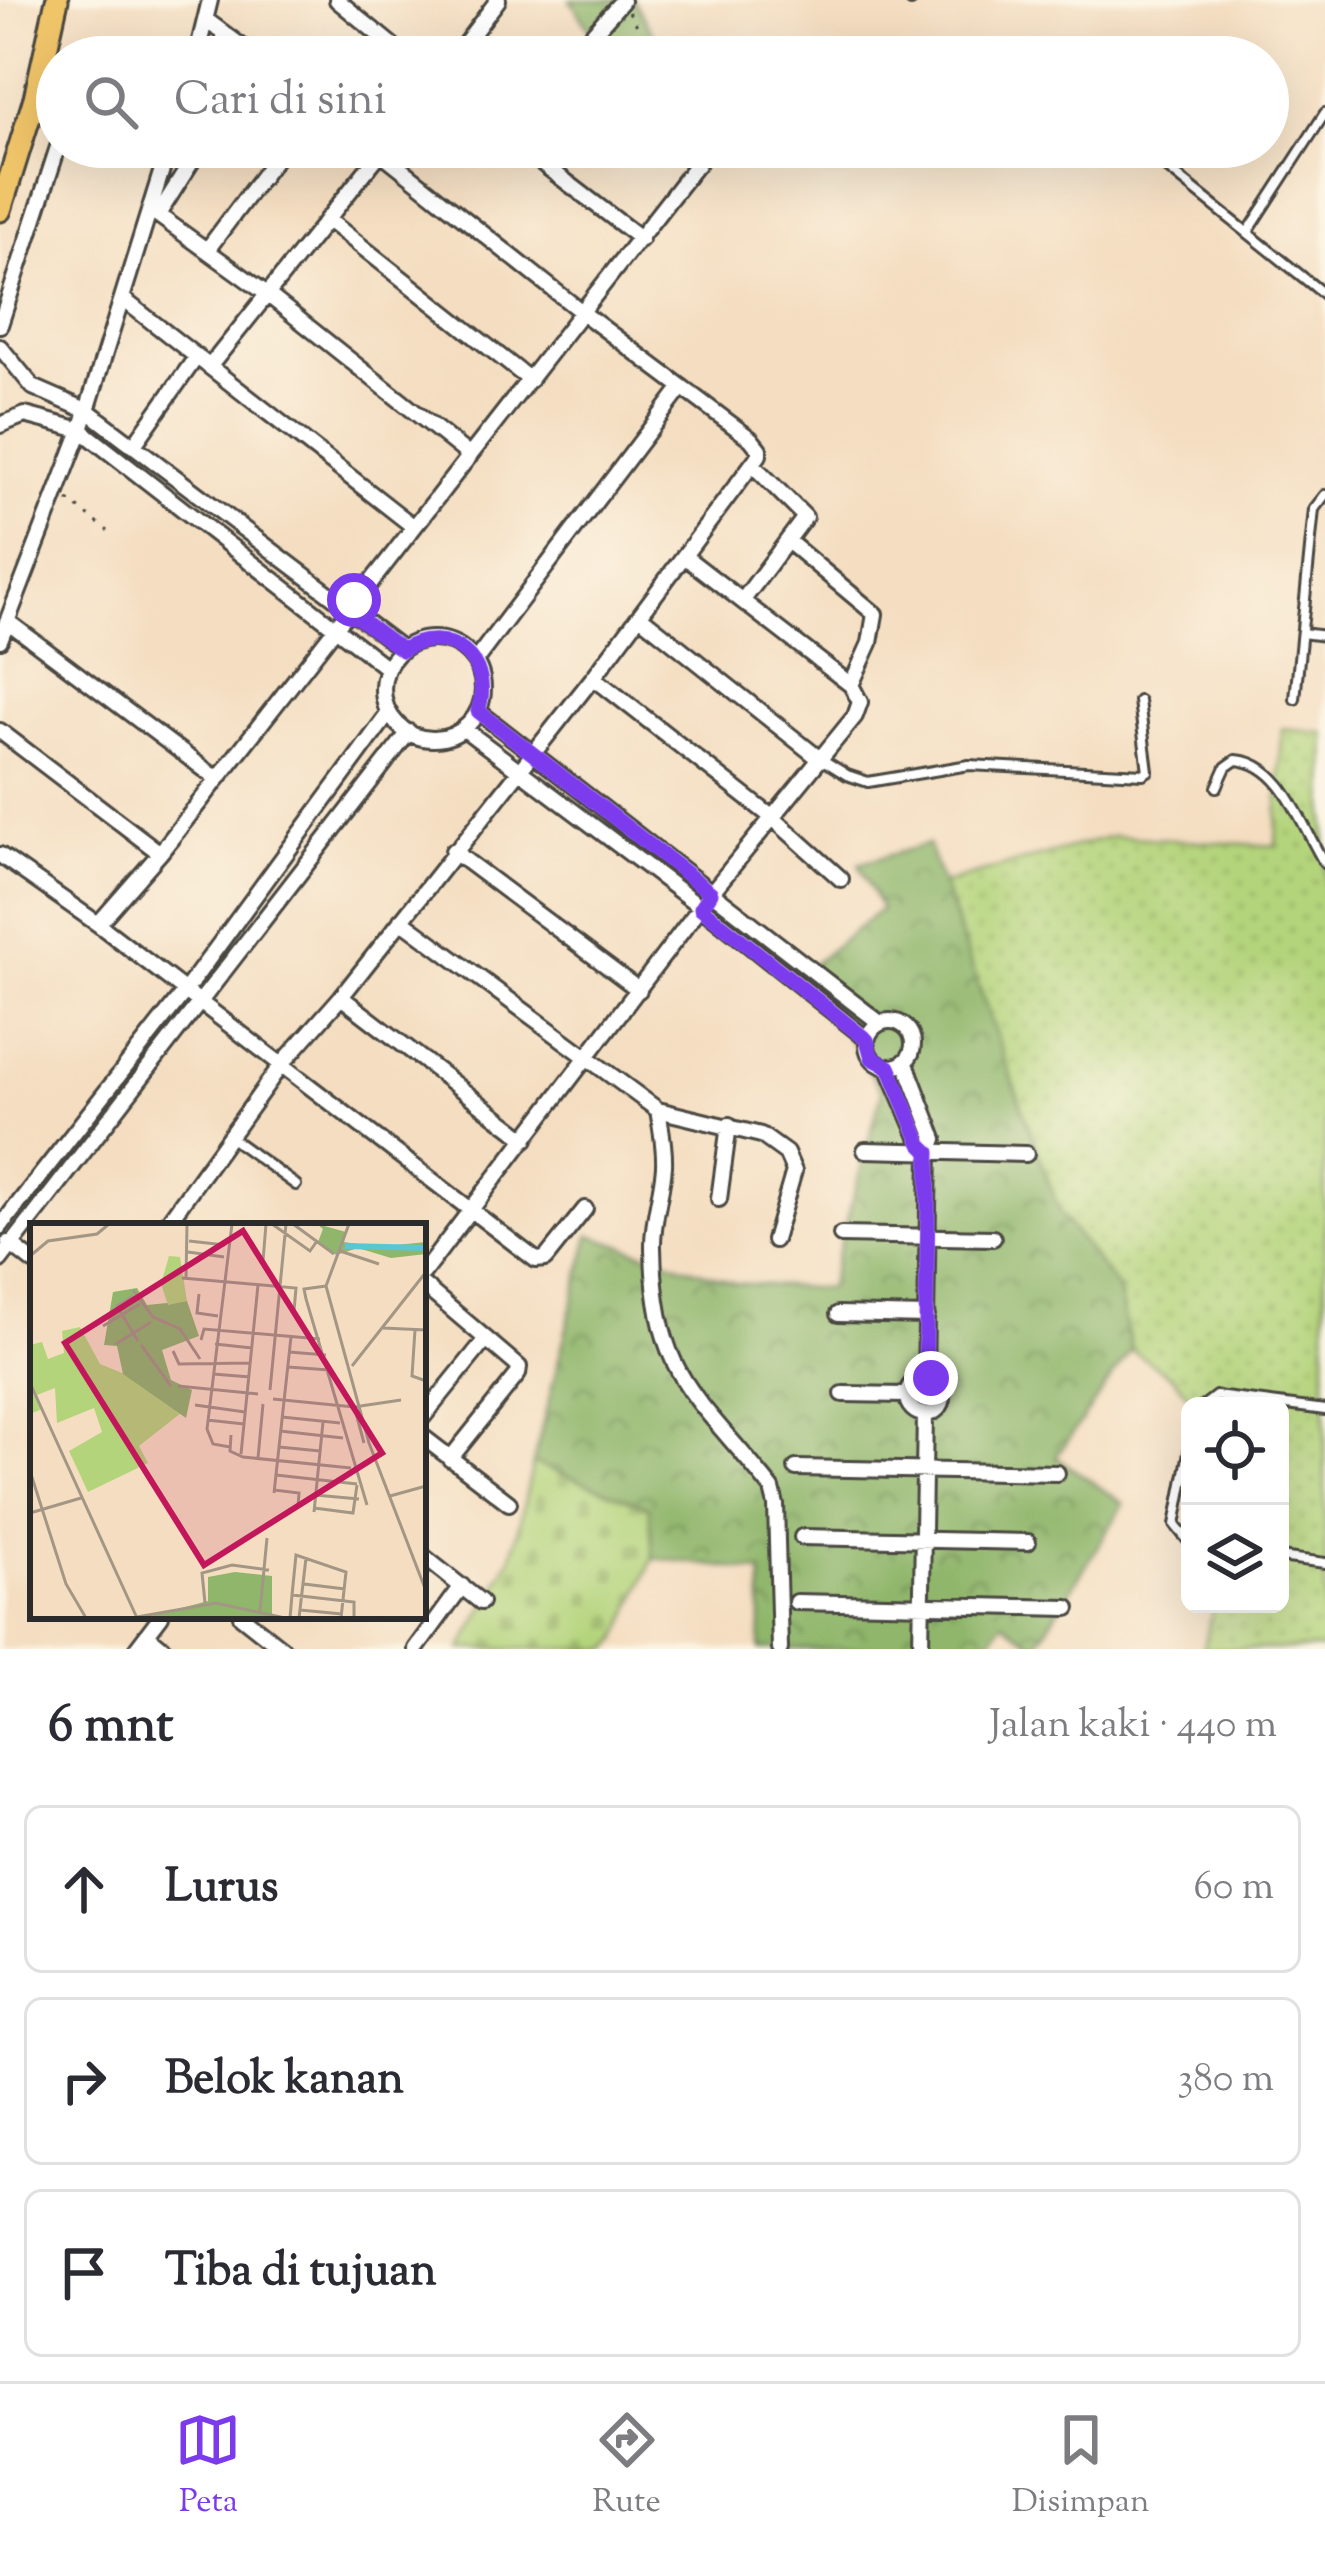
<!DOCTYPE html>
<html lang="id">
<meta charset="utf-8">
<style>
:root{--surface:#fff;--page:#f2f2f3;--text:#2b2b33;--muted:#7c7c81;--line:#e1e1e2;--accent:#7c3aed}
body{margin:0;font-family:"Sorts Mill Goudy",serif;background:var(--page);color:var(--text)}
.controls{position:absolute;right:36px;bottom:36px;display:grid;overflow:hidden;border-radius:18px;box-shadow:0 12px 48px #0002}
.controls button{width:108px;height:108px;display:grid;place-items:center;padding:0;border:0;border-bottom:3px solid var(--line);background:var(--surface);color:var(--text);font:60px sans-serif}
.stop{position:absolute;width:36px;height:36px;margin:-27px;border:9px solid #7c3aed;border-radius:50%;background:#fff}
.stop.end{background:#7c3aed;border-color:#fff;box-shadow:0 3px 12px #0008}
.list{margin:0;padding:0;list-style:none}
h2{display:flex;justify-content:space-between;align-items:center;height:156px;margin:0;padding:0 48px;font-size:51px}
h2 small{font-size:39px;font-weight:400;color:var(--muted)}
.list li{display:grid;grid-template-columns:78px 1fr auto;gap:36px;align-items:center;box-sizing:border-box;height:168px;margin:0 24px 24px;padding:0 24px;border:3px solid var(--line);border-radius:18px}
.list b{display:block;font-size:45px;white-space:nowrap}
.list em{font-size:39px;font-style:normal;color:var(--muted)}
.icon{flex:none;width:66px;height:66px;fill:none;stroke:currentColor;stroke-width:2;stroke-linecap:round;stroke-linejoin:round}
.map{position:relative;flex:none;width:1325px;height:1649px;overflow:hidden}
.search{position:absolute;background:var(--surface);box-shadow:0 12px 48px #0002;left:36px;right:36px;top:36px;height:132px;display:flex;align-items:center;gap:30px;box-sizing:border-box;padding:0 42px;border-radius:66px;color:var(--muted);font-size:45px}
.sheet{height:732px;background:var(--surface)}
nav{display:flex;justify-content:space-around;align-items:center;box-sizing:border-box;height:168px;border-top:3px solid var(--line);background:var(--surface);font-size:33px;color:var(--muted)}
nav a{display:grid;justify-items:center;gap:6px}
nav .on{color:var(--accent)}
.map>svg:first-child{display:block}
</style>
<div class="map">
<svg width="1325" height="1649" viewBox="0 0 1325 1649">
<defs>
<pattern id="grass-dots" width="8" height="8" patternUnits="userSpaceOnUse" patternTransform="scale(3)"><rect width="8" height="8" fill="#b4d47b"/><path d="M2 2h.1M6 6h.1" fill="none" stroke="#9bb66a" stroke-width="1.8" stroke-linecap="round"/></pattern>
<pattern id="forest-crowns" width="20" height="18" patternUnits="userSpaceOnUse" patternTransform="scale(3)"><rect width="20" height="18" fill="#8fb66b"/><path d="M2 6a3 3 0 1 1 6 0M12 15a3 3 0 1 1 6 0" fill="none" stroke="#759458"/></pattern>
<pattern id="cemetery-stones" width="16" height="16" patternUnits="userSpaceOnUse" patternTransform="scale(3)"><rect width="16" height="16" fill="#b4d47b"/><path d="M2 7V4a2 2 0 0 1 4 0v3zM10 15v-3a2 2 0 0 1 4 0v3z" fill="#9bb66a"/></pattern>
</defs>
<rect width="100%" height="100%" fill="#fcf5e5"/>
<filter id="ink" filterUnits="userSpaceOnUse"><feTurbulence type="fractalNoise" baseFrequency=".00833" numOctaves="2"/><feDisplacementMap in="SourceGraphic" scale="24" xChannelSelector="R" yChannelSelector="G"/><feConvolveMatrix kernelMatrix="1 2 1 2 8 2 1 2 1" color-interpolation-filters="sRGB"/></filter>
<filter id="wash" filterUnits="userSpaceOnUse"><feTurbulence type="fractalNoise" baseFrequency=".004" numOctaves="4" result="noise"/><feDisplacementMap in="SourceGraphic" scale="48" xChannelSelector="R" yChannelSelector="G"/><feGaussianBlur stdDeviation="2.7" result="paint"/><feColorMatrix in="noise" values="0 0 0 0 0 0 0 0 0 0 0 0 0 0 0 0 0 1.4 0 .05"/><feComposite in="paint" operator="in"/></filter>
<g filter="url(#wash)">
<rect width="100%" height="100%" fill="#f4ddc0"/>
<path fill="url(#grass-dots)" stroke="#708053" stroke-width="3" d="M1282,729L1325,733V1649H1203L1214,1604H1280V1406H1199L1173,1377L1131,1350L1118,1289L1060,1214L942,884L1113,836L1276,846Z"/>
<path fill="url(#forest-crowns)" stroke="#5d704b" stroke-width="3" d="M570,0H633L667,57H581L594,35Z
M928,844L1060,1214L1118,1289L1131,1350L1056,1457L1124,1504L1036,1646L1003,1622L984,1649H760L762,1572L653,1558L649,1507L533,1463L590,1235L735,1283L828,1289L882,1092L807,969L881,909L859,864Z"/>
<path fill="url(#cemetery-stones)" stroke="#708053" stroke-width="3" d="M533,1463L649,1507L653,1558L618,1640L609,1649H462L512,1556Z"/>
</g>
<g filter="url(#ink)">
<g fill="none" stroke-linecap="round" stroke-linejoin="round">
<defs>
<path id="lane" d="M911,1L912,0
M1064,48L1072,57
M1141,147L1325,295
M1248,232L1325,113
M1302,633L1325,636
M1295,699L1314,509L1325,495
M823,760L847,775L868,782L969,765L1143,774L1148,771L1139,701
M1217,787L1226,767L1236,760C1284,763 1302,828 1325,864
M231,1138L296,1185
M1203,1406L1216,1396L1325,1410
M1190,1447L1175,1525L1190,1543
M1280,1557L1325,1563"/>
<path id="street" d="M337,0L406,57
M206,20L256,57
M196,57L210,0
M455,57L498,0
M578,57L581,47L622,1
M521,147L641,239
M676,147L697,165
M151,210L267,294L470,456
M158,215L201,147
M327,219L530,380
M207,250L284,147
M123,299L414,527
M0,325L58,147
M0,347L33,387L88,411L402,649
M210,366L385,147
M0,425L25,415L81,430L387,668
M134,445L197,356
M789,542L875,614L870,643L851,685
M743,600L805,517L753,465
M641,617L821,760
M7,621L216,778
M383 689a50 50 0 1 1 100 0a50 50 0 1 1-100 0Z
M0,640L81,430L169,147
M475,661L682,387
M594,678L773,818L841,879
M478,711L880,1023
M464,729L701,907L867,1039
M0,731L160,853
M453,851L639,990
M0,855L98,924L536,1260L545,1259L585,1209
M401,920L658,1110L761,1135L786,1153L794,1171L774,1240
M98,924L160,853L708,150
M341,997L526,1139
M867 1044a23 23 0 1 1 46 0a23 23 0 1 1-46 0Z
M905,1061L935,1139L929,1152L925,1378
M888,1067L921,1144L929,1152
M658,1110C661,1129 665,1147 664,1166C662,1194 652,1220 653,1248C655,1380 698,1395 772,1489L776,1505L780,1649
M865,1150L1026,1154
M719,1199L729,1125
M165,1226L281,1065L341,997L596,674L759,455V449L751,439L583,313L374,147
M0,1227L185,991L389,713
M841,1235L993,1238
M9,1243L33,1262
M0,1260L409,732
M423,1273L711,893L855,716L860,702L851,685L684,556
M423,1285L519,1367L518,1374L450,1459
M838,1314L927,1316
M907 1396a18 18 0 1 1 36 0a18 18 0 1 1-36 0Z
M843,1394L907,1395
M423,1417L486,1339
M423,1437L509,1503
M796,1468L1057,1473
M802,1537L1028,1542
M423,1556L481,1602
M796,1602L1068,1608
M241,1616L283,1649
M147,1635L164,1649
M136,1649L161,1616
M416,1649L462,1586
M921,1649L925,1414"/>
<path id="primary" d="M0,210L35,98L57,0"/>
</defs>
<use href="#lane" stroke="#494641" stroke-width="14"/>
<use href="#street" stroke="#494641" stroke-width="20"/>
<use href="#primary" stroke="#494641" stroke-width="27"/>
<path stroke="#494641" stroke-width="3" stroke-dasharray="3 9" stroke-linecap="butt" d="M629,12L656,57
M68,500L108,531"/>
<use href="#lane" stroke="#fff" stroke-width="8"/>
<use href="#street" stroke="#fff" stroke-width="14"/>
<use href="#primary" stroke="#f0c469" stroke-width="21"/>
</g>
</g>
<g fill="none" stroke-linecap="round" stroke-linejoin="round" filter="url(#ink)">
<path stroke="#7c3aed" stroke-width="15" d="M354,600L348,610L402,650C448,622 495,661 478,711L711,893L701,908L867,1040L872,1058L889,1067L921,1144L929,1152L925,1378H931"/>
</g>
<g transform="translate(30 1223)">
<rect width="396" height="396" fill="#f4ddc0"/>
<path d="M50,104L70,141L107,156L151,190L109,223L118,240L58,269L39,228L72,209L64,185L27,200L25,165L7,172L12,186L0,191V122L12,119L18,136L34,130L32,108Z" fill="#b4d47b"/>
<path d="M287,1L316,9L314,19L347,24L396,19V31L361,35L328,25L306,32L288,19L293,6ZM107,65L117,82L157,78L169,113L132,127L141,157L162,167L156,195L93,151L87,123L74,122L83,69ZM205,349L242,353V395H113L178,378V354Z" fill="#8fb66b"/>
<path d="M139,33L150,34L157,78L138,82L131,61Z" fill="#b4d47b"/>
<path fill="none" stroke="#5ac6d3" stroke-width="6" d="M315,23L396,25"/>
<path fill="none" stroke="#a49684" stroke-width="3" d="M242,1L280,28L287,18M263,1L304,31M319,1L296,63L339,220L396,368M329,1H395M159,18L195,22M310,28L349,41M158,29L194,34M0,33L18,18L67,11L79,1M233,38L236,1M152,55L266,65L264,88M156,55L157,1M296,63L274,66L276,76L337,282M103,67L123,94L150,106L170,136M169,71L167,90L188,93M103,73L87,83L108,118M73,103L110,81M353,105L396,107M385,107L382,153L396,158M171,117L174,106L290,116M86,121L121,99M185,121L222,125M111,122L141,163M143,128L149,141L220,140M259,129L296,132M322,143L396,49M258,144L299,147M183,151L220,154M0,160L107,395M148,163L228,171M240,167L256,1M243,176L324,184L371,177M165,182L215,189M324,183L334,220M252,194L310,200M177,197L214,201M250,208L313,215M201,212L200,228L213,234L321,245M200,224L183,221L177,206L202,1M249,224L290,228M211,231L228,62M228,235L233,181M0,248L36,361L56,395M246,252L327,261M244,267L269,270L268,283M244,270L261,114M285,272L329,276M360,273L396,263M284,285L323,290L327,262M284,289L293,199M0,290L51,275M274,361L315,366M262,372L266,332L316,349L311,395M175,380L172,350L202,342L239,347M270,387L312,391M230,388L237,315M107,394L186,380L255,395M260,395L262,372L324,379V395M269,395L276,335"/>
<path fill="#c2185b" fill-opacity="0.15" stroke="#c2185b" stroke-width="6" d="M213,8L352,230L174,342L35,120Z"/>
<rect width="396" height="396" fill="none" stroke="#2b2b2b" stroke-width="6"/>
</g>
</svg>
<div class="controls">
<button><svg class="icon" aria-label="locate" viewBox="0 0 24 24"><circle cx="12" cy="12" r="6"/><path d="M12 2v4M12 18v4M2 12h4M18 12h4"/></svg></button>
<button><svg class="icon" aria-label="layers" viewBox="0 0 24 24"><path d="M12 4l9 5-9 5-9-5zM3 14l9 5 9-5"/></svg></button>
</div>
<div class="stop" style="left:354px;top:600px"></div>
<div class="stop end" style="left:931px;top:1378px"></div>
<div class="search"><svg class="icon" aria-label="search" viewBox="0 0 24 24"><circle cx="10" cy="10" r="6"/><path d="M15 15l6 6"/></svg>Cari di sini</div>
</div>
<section class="sheet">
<h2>6 mnt<small>Jalan kaki · 440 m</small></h2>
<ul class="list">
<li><svg class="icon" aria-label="ahead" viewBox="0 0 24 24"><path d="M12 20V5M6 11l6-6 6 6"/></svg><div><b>Lurus</b></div><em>60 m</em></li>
<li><svg class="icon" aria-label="right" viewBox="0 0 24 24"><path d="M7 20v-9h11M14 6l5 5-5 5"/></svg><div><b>Belok kanan</b></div><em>380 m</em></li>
<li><svg class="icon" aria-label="arrive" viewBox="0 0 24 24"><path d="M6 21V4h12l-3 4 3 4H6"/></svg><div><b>Tiba di tujuan</b></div></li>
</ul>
</section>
<nav>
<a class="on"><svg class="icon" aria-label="map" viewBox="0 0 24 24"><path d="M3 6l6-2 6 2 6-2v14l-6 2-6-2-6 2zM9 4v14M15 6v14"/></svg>Peta</a>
<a><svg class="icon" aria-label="directions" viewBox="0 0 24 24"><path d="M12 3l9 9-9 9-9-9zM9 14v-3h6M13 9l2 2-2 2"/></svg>Rute</a>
<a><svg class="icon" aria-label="saved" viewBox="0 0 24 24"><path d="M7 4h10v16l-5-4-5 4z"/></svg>Disimpan</a>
</nav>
